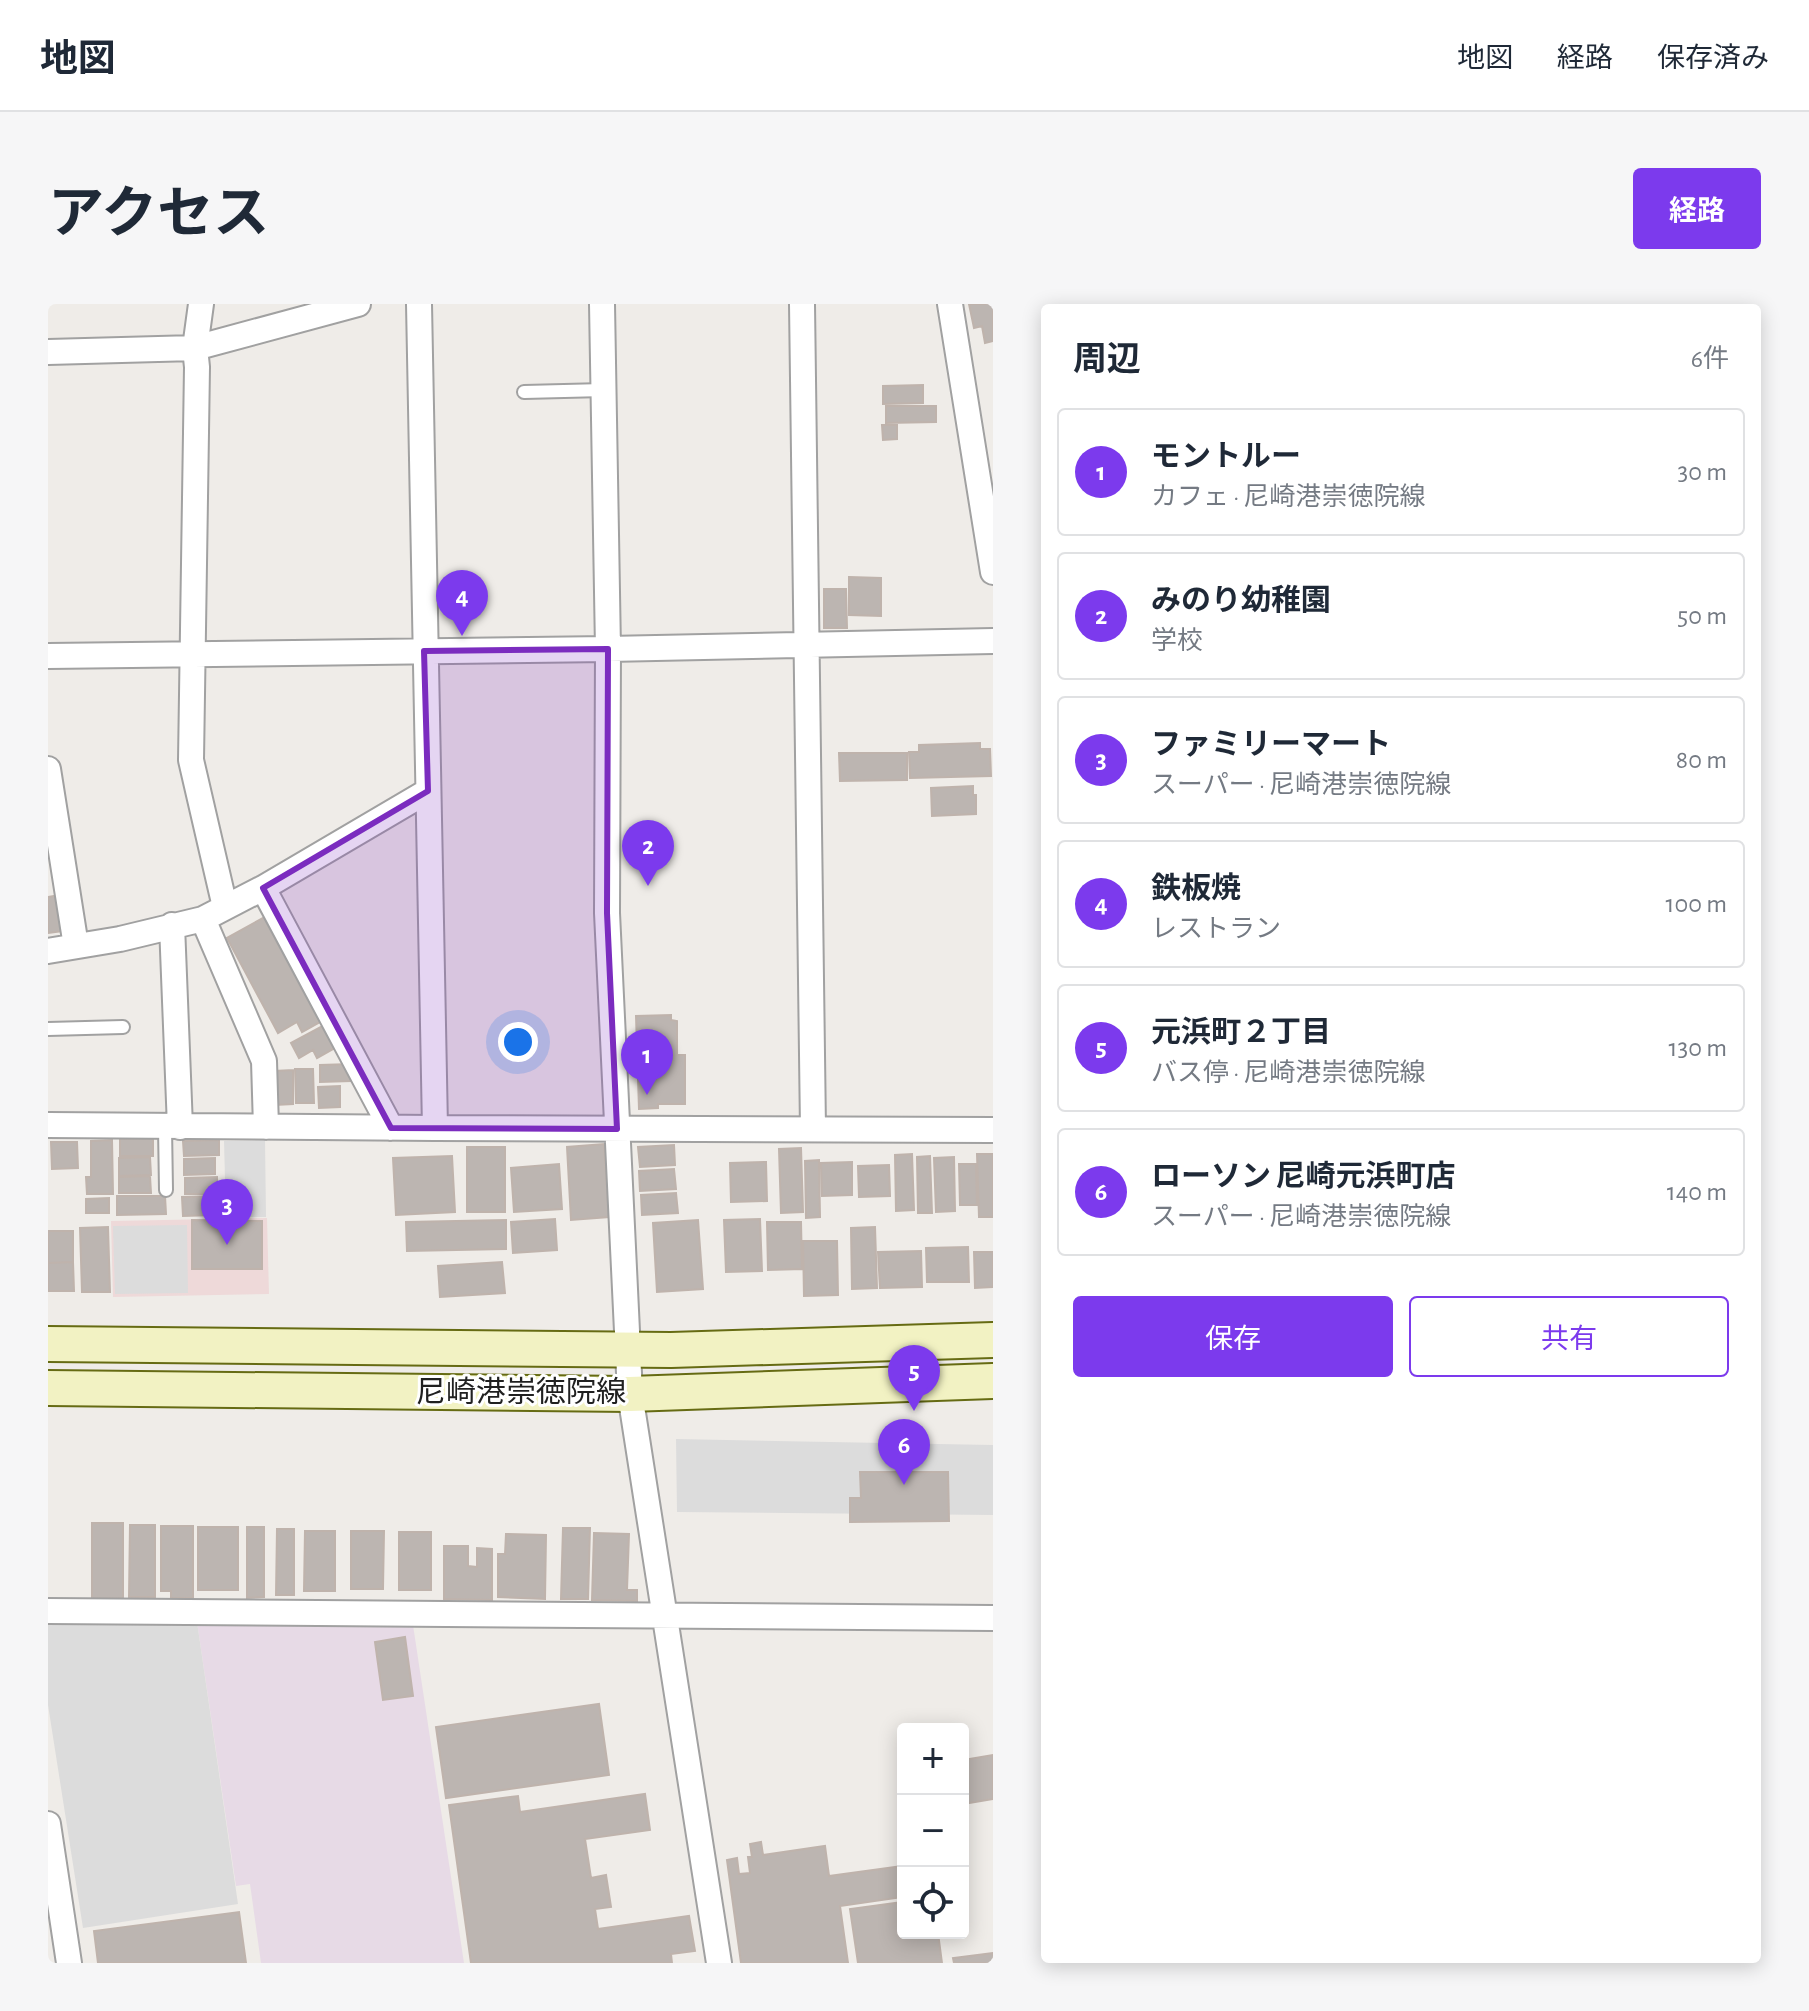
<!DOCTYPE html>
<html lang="ja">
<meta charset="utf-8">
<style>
:root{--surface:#fff;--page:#f6f6f7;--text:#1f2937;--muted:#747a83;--line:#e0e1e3;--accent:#7c3aed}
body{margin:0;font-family:"Alegreya Sans","Noto Sans JP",sans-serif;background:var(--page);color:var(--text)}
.controls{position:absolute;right:24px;bottom:24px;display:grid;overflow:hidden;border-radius:8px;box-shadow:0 4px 20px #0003}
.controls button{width:72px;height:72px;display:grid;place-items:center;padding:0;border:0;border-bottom:2px solid var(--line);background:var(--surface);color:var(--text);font:40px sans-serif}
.you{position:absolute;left:470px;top:738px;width:28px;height:28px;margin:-20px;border:6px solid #fff;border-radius:50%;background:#1a73e8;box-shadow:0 0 0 12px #1a73e833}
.badge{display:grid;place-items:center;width:52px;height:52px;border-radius:50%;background:var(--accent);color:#fff;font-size:26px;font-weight:700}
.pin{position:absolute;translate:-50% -66px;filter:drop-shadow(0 2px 4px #0008)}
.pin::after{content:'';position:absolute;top:42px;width:28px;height:24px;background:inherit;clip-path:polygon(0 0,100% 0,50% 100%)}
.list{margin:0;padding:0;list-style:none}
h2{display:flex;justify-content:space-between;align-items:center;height:104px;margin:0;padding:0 32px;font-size:34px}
h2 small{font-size:26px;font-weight:400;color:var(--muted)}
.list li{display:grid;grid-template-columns:52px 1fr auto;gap:24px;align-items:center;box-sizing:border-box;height:128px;margin:0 16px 16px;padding:0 16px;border:2px solid var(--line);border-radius:8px}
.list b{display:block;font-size:30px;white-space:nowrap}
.list p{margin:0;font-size:26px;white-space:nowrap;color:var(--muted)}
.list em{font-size:26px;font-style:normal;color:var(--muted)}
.actions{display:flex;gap:16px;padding:24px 32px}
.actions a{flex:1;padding:18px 0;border:2px solid var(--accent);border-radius:8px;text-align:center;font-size:28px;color:var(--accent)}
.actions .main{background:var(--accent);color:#fff}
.icon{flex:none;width:44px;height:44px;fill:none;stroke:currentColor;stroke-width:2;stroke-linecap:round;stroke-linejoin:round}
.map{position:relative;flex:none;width:945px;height:1659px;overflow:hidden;border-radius:8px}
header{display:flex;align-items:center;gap:48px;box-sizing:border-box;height:112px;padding:0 40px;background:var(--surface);border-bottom:2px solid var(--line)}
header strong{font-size:38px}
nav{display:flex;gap:44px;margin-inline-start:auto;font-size:28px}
.intro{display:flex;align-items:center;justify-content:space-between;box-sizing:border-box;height:192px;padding:0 48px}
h1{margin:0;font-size:56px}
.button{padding:20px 36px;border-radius:8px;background:var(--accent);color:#fff;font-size:28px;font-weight:700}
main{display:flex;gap:48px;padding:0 48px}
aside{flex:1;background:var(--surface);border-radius:8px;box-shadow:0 4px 20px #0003}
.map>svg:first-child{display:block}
</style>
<header>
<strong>地図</strong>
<nav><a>地図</a><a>経路</a><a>保存済み</a></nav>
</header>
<div class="intro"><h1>アクセス</h1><a class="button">経路</a></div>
<main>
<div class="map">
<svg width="945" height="1659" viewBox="0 0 945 1659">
<rect width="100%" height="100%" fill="#efece8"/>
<path fill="#eed9d9" d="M219,914L221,990L65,993L63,917Z"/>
<path fill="#e7dae6" d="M149,1318L365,1321L416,1659H213L202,1580L188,1582Z"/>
<path fill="#dcdcdc" d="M217,836L218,913H178L176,837Z
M139,921L140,989L67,990L65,922Z
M628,1135L945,1141V1211L629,1208Z
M149,1318L190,1600L35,1624L0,1401V1320Z"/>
<path fill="#bcb5b1" stroke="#bfb3ac" stroke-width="2" d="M921,0H945V37L937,39L934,22L926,24Z
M875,81V99L835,100V82Z
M838,102H888V118L838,119Z
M834,121H849V135L835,136Z
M801,273L833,274V312L801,311Z
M776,285H798L799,324H776Z
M932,439V445H942L943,472L862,474L861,448H871V441Z
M791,449H859V476L792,477Z
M925,482V491H928V510L884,512L883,484Z
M12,591L16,627L0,629V593Z
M222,610L279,714L254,728L249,718L230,729L179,634Z
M623,711V716L629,717V751H637V800H610V804L591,805L588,712Z
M280,719L292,741L269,754L265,746L251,754L243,739Z
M303,760V777L272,778V761Z
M247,765H265L266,799H248Z
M245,766V800L227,801L226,767Z
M292,782V803L271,804L270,783Z
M72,835H105V852H72Z
M64,836L65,890H39L38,873H43V837Z
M171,836V851L136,852L135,837Z
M3,838H29L30,864L4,865Z
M556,840L561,913L523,916L519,843Z
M626,841L627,861L592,863L590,843Z
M419,843H457V908H419Z
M753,844L755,908L733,909L731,845Z
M864,850L866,906L848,907L847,851Z
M929,850H945V913H931Z
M404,852L407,908L348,911L345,854Z
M882,852L884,909H870L869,853Z
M102,853L103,871L71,872V854Z
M906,853L907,907L888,908L886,854Z
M167,854V870L136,871V855Z
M771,856L772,913L758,914L757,857Z
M718,858L719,897L683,898L682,859Z
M804,858V891L774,892L773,859Z
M511,860L514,905L466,908L463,864Z
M911,860H928L929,901H912Z
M841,861L842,892L811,893L810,862Z
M626,865L628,885L592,887L591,867Z
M102,872L103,889H71V873Z
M169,873V890H137V874Z
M628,889L630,909L594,911L593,891Z
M69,892H117L118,910L69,911Z
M168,892V911L135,912L134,893Z
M61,894V909H38V895Z
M507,915L509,946L465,949L463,918Z
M712,915L714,967L678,968L676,916Z
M144,916L214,917V965H144Z
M458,916V945L359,947L358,918Z
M650,916L655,985L609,988L605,919Z
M719,918H753L754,965L720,966Z
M60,923L62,988H34L32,924Z
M827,923L829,984L804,985L803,924Z
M0,927H25V958L0,959Z
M755,937H789L790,991L756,992Z
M920,943L921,978H879L878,944Z
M873,947L874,983L832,984L830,948Z
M926,948H945V983L927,984Z
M25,958L26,987H0V959Z
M454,958L457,989L392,993L390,962Z
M812,1168H900L901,1217L802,1218V1194H813Z
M44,1219H75V1294H44Z
M82,1221H107V1293H81Z
M113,1222H145V1294H123V1287H113Z
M150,1223H190V1286H150Z
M199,1223H216V1293L199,1294Z
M515,1224H542L540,1295H513Z
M229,1225H246V1291H228Z
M257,1227H287V1287H256Z
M303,1227H336L335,1285H303Z
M351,1228H383V1286H351Z
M546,1229L581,1230L579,1286H589V1297L544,1296Z
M458,1230L498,1231L497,1295L450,1293V1250H457Z
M396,1242H420V1262L429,1263V1244L444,1245V1296L396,1295Z
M357,1333L365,1392L335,1396L327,1338Z
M551,1400L561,1471L398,1494L388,1423Z
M945,1451V1495L915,1500V1456Z
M597,1490L602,1526L537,1535L543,1574L558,1571L563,1603L547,1605L550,1625L641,1612L647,1647L623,1650L624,1659H423L401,1501L470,1492L472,1508Z
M713,1538L715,1551L777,1542L781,1572L855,1562V1593L792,1602L800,1659H693L679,1556L689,1554L691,1570L702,1569L700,1553H704L702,1540Z
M855,1598V1629H890L894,1659H810L802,1605Z
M191,1608L198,1659H50L46,1627Z
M945,1649V1659H906L905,1654Z"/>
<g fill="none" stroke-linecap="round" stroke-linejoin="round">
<defs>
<path id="service" d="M476,88L556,86
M0,725L75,723
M117,823L118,886"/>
<path id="minor" d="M153,0L147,44L149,63L143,456L177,603
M371,0L387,824
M554,0L560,345L559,609L582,1090L671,1659
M754,0L765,825
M902,0L945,268
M0,48L147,44L310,0
M0,352L560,345L945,337
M0,465L28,642
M215,584L343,824
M155,615L216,757L218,823
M124,621L132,823
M0,647L72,635L155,615L215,584L380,487
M0,821L387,824L945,826
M0,1307L945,1314
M0,1520L21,1659"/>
<path id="secondary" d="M0,1040L623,1046L945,1036
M0,1084L582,1090L945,1077"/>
</defs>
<use href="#service" stroke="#a1a1a1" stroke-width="16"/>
<use href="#minor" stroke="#a1a1a1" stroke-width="28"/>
<use href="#secondary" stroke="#666b13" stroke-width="38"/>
<use href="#service" stroke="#fff" stroke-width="12"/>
<use href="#minor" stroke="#fff" stroke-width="24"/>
<use href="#secondary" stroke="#f2f2c3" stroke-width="34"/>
</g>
<path fill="#7b2cbf" fill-opacity="0.2" stroke="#7b2cbf" stroke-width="6" stroke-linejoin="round" d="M560,345L559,609L569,825L343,824L215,584L380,487L376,347Z"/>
<g text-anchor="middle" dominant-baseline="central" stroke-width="6" stroke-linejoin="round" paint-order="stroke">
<g font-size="30" fill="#202020" stroke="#fff">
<text x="473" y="1089">尼崎港崇徳院線</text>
</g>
</g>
</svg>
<div class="controls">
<button>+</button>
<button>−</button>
<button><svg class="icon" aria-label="locate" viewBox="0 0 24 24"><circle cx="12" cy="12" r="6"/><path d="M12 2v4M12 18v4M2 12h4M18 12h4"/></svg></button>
</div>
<div class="you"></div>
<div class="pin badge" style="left:599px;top:791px">1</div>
<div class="pin badge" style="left:600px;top:582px">2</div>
<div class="pin badge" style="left:179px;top:941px">3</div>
<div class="pin badge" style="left:414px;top:332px">4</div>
<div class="pin badge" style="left:866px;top:1107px">5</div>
<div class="pin badge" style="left:856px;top:1181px">6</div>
</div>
<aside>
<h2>周辺<small>6件</small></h2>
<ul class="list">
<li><span class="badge">1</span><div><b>モントルー</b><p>カフェ · 尼崎港崇徳院線</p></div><em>30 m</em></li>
<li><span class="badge">2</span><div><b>みのり幼稚園</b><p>学校</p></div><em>50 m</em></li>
<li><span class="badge">3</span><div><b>ファミリーマート</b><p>スーパー · 尼崎港崇徳院線</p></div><em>80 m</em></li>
<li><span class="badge">4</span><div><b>鉄板焼</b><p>レストラン</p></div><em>100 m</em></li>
<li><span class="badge">5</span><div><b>元浜町２丁目</b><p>バス停 · 尼崎港崇徳院線</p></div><em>130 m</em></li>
<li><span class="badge">6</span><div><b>ローソン 尼崎元浜町店</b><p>スーパー · 尼崎港崇徳院線</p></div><em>140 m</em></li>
</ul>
<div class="actions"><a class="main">保存</a><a>共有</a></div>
</aside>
</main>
